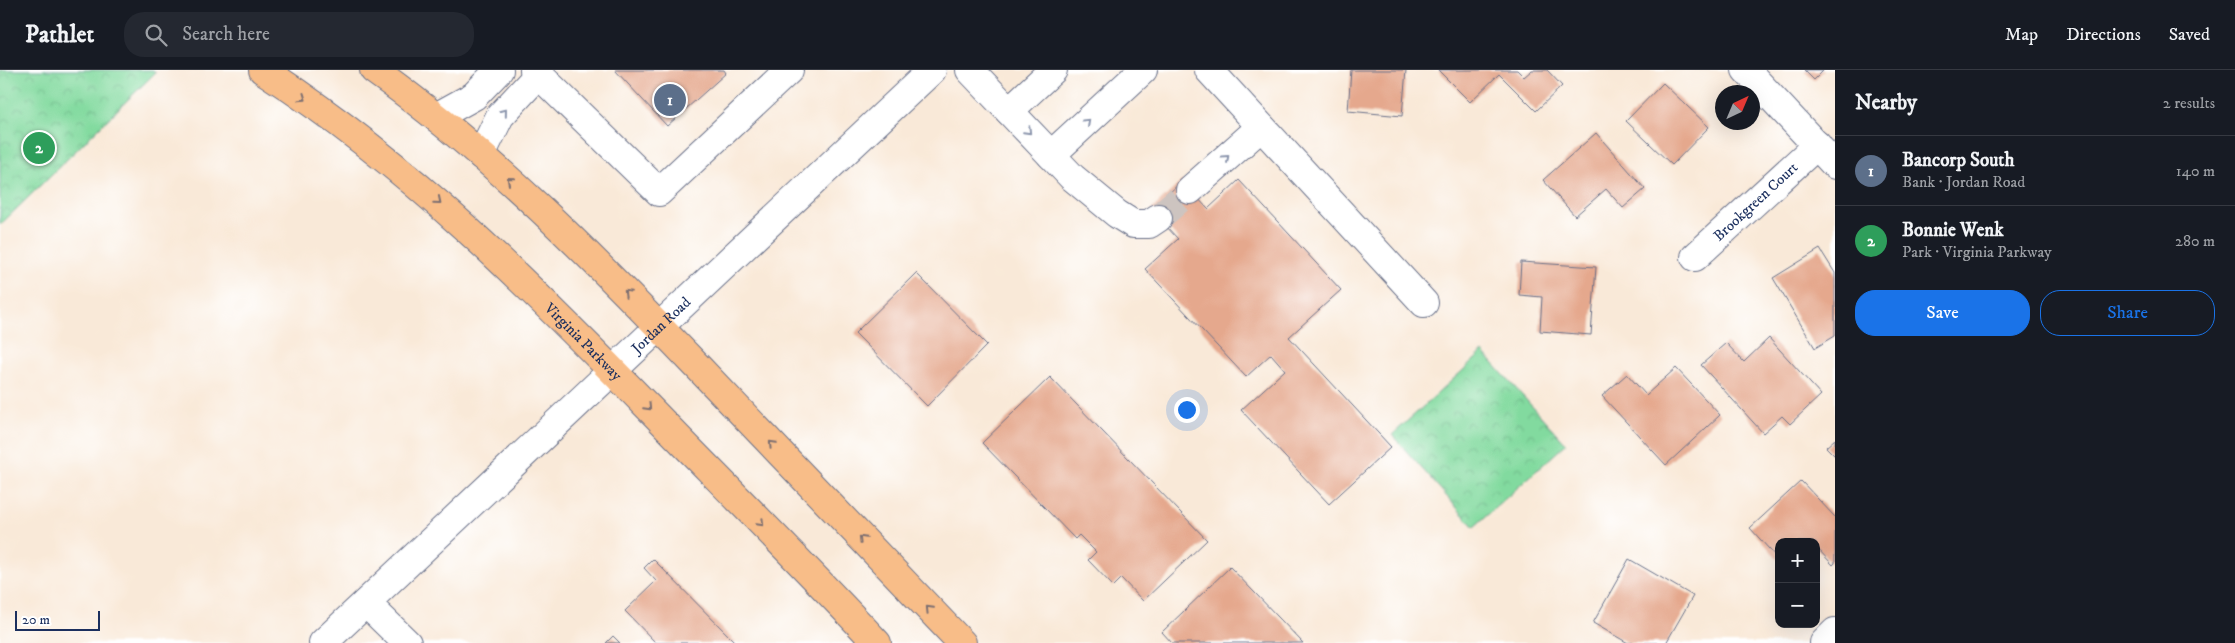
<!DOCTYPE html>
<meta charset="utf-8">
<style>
:root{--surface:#171b24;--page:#242831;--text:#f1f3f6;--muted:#9ea1a6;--line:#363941;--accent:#1a73e8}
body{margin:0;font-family:"IM FELL DW Pica",serif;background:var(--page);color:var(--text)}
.controls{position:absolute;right:15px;bottom:15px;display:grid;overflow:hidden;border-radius:10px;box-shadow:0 5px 20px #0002}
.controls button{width:45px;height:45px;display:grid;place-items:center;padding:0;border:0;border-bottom:1px solid var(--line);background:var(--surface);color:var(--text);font:25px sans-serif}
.compass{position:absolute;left:1715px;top:15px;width:45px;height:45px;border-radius:50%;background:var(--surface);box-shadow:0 5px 20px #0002;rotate:44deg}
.scale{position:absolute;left:15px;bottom:12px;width:85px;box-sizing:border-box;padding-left:5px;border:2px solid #1b2f5e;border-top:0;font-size:14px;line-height:18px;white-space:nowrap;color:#1b2f5e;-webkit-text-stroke:4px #fff;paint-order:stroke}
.you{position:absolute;left:1186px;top:339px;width:18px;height:18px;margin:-12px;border:4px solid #fff;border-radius:50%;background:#1a73e8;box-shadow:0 0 0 8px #1a73e833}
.badge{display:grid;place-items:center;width:32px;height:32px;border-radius:50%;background:var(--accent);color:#fff;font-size:16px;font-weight:700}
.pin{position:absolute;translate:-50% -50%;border:2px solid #fff;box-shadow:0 1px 5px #0006}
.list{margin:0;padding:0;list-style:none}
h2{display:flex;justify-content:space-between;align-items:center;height:65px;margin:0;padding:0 20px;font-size:21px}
h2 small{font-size:16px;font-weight:400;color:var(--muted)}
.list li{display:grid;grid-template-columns:32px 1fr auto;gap:15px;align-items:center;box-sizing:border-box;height:70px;padding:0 20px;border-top:1px solid var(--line)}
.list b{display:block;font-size:19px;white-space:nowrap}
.list p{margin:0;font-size:16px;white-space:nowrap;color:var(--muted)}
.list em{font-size:16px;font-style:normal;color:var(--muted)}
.actions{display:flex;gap:10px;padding:15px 20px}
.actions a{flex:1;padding:11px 0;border:1px solid var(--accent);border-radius:20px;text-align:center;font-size:18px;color:var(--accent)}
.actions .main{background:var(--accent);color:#fff}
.icon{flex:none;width:28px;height:28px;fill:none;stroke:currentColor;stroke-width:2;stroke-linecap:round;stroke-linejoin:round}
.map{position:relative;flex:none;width:1835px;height:573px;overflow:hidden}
header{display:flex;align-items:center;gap:30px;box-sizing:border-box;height:70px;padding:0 25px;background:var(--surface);border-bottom:1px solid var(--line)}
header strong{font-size:24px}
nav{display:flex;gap:28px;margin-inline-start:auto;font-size:18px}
.search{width:350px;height:45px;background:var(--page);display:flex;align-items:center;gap:12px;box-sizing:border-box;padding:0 18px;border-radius:20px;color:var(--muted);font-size:19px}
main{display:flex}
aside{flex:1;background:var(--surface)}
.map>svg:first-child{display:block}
</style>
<header>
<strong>Pathlet</strong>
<div class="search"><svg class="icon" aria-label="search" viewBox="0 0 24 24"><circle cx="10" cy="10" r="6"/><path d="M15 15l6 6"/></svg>Search here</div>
<nav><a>Map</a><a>Directions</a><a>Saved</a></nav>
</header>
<main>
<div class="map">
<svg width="1835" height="573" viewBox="0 0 1835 573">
<defs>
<pattern id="park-crowns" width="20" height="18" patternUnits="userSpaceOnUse" patternTransform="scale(1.25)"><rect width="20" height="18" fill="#82da9f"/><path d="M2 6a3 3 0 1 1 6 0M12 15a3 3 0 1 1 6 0" fill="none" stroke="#70bb8b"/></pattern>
</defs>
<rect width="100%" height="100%" fill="#fff"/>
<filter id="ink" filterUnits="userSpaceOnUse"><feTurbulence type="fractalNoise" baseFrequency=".02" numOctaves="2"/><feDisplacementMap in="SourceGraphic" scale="10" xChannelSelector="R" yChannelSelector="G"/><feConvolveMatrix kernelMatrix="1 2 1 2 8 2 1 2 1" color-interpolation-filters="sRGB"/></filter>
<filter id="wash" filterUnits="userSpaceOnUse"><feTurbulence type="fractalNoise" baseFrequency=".0096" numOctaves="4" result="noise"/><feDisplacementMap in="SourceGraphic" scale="20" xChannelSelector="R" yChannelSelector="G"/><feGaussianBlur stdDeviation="1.12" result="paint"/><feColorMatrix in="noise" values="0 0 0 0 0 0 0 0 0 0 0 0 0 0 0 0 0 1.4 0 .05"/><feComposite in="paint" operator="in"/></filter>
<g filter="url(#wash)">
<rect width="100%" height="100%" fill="#f9e9d8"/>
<path fill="url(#park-crowns)" stroke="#4e847e" d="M0,0H152L156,2L0,155Z
M1483,282L1566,374L1474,457L1392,365Z"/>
<g id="blocks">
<path fill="#e5a88d" d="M615,0H724L726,3L667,56Z
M1351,0H1406L1402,46L1348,41Z
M1438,0H1517L1524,7L1532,0H1547L1562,16L1536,41L1499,4L1470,32Z
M1804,0H1824L1814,10Z
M1663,13L1709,57L1672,95L1626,51Z
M1596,63L1645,119L1623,138L1606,119L1575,146L1543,110Z
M1239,110L1341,220L1289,267L1391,377L1329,434L1241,340L1285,300L1271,284L1246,307L1145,199L1178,169L1151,140L1182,111L1208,139Z
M1820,179L1835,203V266L1815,278L1773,208Z
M1521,192L1596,197L1591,265L1540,261L1542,227L1519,225Z
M916,203L987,275L927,336L855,263Z
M1769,268L1821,325L1790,354L1782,346L1763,363L1701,295L1726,273L1744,292Z
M1676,298L1720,345L1666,395L1602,326L1627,304L1646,325Z
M1050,307L1207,470L1143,531L1121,508L1113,516L1088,490L1096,482L1079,465L1075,469L982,373Z
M1835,369V386L1826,377Z
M1801,411L1835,447V493L1833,495L1816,477V472H1779V490L1750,458Z
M653,489L736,573H656L625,541L656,511L644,498Z
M1629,489L1693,526L1666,573H1628L1593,553Z
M1230,497L1303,573H1172L1162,562Z
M613,566L620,573H606Z"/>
</g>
</g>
<g filter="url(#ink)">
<use href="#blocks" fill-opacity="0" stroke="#697089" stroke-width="1"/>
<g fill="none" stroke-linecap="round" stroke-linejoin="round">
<path stroke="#cdc4c0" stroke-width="28" stroke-dasharray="28 14" stroke-linecap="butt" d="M1158,148L1190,120"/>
<defs>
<g id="minor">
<path d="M534,0L659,122L789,0"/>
<path d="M970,0L1072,107L1117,144L1133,154H1149L1158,148"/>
<path d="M1209,0L1424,233"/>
<path d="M1746,0L1835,95"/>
<path d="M1009,41L1053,0"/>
<path d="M436,47L474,26L499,0"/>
<path d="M481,85L500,46L538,5"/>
<path d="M1051,85L1143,0"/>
<path d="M1190,120L1261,57"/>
<path id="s1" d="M1695,187L1817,75"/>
<path d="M366,533L407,573"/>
<path id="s2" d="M323,573L932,0"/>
<path d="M1824,573L1835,562"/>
</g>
<g id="major">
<path id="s3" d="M263,0C411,96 528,214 650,339C726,417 803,494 877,573"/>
<path d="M374,0C493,85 595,190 696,295C785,388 873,481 962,573"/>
</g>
</defs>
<use href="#minor" stroke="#697089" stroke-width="30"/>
<use href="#major" stroke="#697089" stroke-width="30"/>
<use href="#minor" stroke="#fff" stroke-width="28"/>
<use href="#major" stroke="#f8bd88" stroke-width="28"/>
</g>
<defs><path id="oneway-chevron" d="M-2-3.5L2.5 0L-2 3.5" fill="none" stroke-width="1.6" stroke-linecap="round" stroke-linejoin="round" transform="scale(1.25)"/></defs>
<g stroke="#7e6f71">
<use href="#oneway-chevron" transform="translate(303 28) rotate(35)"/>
<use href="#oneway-chevron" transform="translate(510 110) rotate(-139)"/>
<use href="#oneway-chevron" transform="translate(438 131) rotate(40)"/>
<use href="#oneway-chevron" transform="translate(627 223) rotate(-135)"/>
<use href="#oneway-chevron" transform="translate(648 337) rotate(46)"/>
<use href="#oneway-chevron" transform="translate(772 374) rotate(-134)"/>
<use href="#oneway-chevron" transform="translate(761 453) rotate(46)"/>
<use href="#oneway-chevron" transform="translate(862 469) rotate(-134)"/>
<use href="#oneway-chevron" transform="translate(929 539) rotate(-134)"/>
</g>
<g stroke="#8d97ae">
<use href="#oneway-chevron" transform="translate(504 42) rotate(-51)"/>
<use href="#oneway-chevron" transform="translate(1087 52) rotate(-43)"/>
<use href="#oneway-chevron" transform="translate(1028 61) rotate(46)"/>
<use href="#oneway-chevron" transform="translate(1226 88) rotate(-42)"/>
</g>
</g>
<g text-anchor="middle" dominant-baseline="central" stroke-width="5" stroke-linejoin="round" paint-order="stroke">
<g font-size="15" fill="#1b2f5e" stroke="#fff">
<text stroke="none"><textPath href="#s1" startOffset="82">Brookgreen Court</textPath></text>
<text stroke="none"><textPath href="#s2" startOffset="464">Jordan Road</textPath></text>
<text stroke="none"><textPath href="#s3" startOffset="421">Virginia Parkway</textPath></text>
</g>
</g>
</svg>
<div class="controls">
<button>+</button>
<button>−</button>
</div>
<svg class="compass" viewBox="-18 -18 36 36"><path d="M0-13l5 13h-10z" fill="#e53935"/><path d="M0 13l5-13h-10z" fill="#9ea1a6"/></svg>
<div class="scale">20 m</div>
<div class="you"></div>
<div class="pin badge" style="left:670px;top:30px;background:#5c6f8a">1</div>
<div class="pin badge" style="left:39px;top:78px;background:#2e9e5b">2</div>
</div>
<aside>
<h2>Nearby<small>2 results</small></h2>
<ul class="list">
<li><span class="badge" style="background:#5c6f8a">1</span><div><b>Bancorp South</b><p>Bank · Jordan Road</p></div><em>140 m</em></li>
<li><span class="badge" style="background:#2e9e5b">2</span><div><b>Bonnie Wenk</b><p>Park · Virginia Parkway</p></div><em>280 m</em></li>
</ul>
<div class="actions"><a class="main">Save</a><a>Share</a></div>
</aside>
</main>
